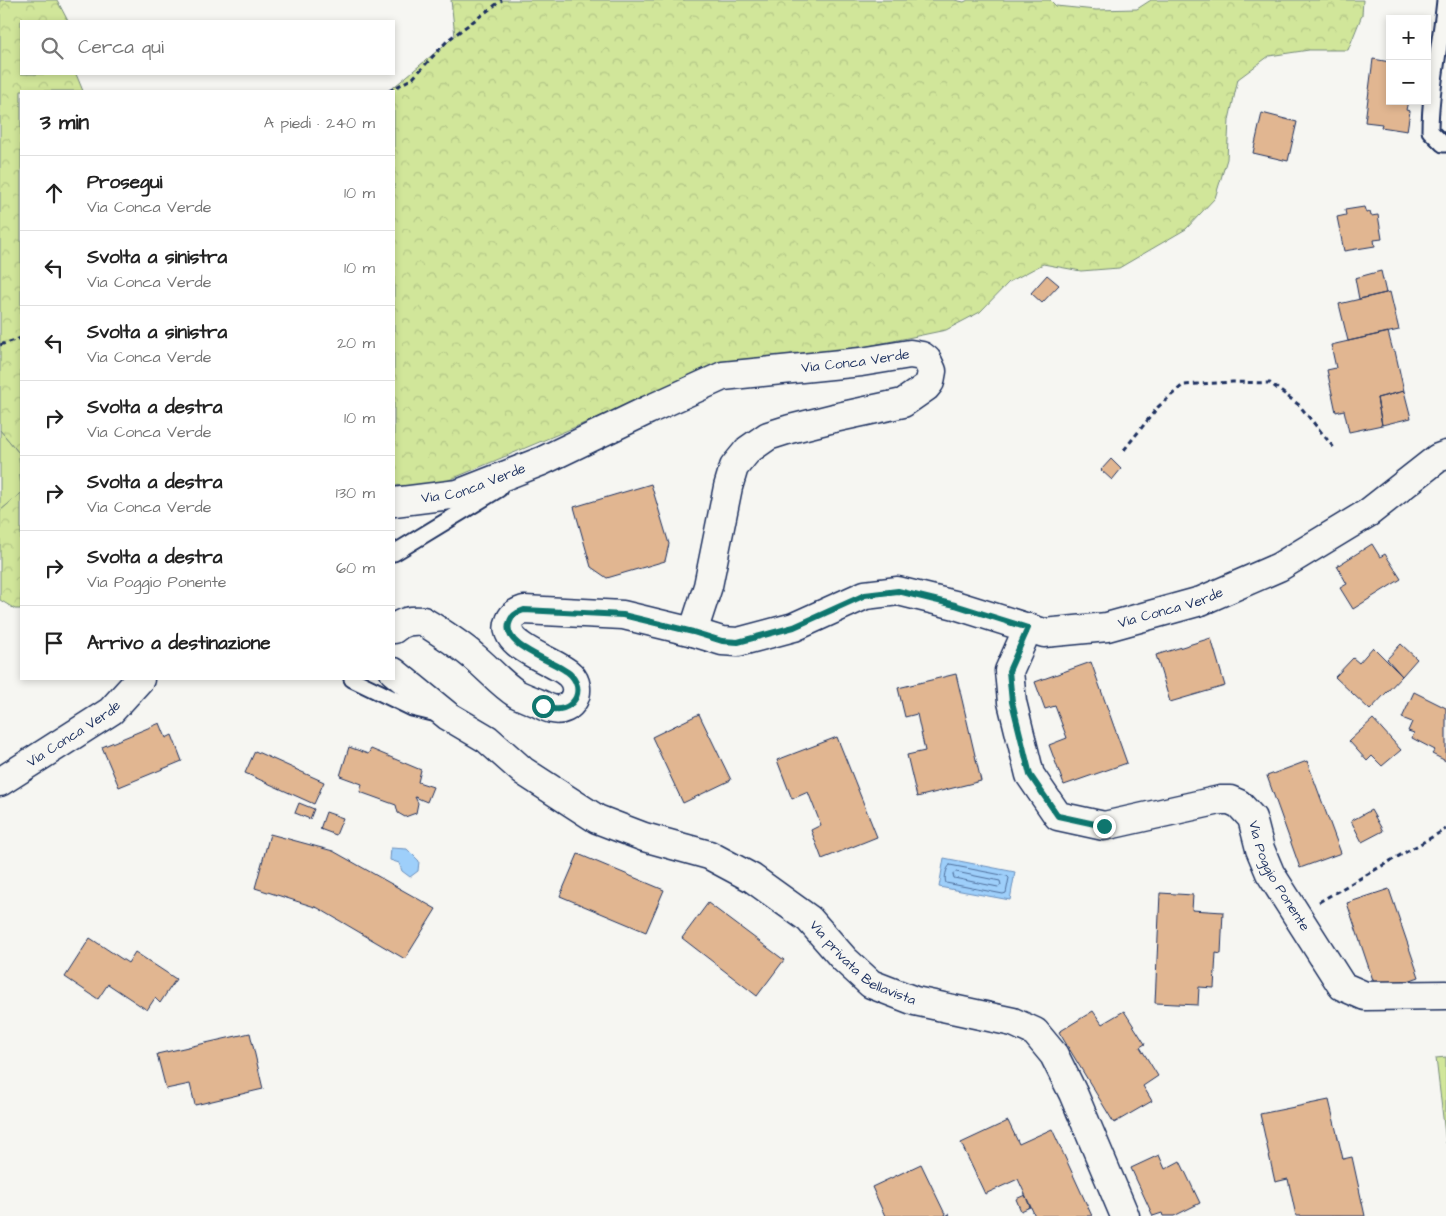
<!DOCTYPE html>
<html lang="it">
<meta charset="utf-8">
<style>
:root{--surface:#fff;--page:#f2f2f2;--text:#222;--muted:#767676;--line:#e0e0e0}
body{margin:0;font-family:"Architects Daughter",sans-serif;background:var(--page);color:var(--text)}
.controls{position:absolute;right:15px;top:15px;display:grid;overflow:hidden;border-radius:0px;box-shadow:0 2px 8px #0003}
.controls button{width:45px;height:45px;display:grid;place-items:center;padding:0;border:0;border-bottom:1px solid var(--line);background:var(--surface);color:var(--text);font:25px sans-serif}
.stop{position:absolute;width:15px;height:15px;margin:-11px;border:4px solid #0f766e;border-radius:50%;background:#fff}
.stop.end{background:#0f766e;border-color:#fff;box-shadow:0 1px 5px #0008}
.list{margin:0;padding:0;list-style:none}
h2{display:flex;justify-content:space-between;align-items:center;height:65px;margin:0;padding:0 20px;font-size:21px}
h2 small{font-size:16px;font-weight:400;color:var(--muted)}
.list li{display:grid;grid-template-columns:32px 1fr auto;gap:15px;align-items:center;box-sizing:border-box;height:75px;padding:0 20px;border-top:1px solid var(--line)}
.list b{display:block;font-size:19px;white-space:nowrap}
.list p{margin:0;font-size:16px;white-space:nowrap;color:var(--muted)}
.list em{font-size:16px;font-style:normal;color:var(--muted)}
.icon{flex:none;width:28px;height:28px;fill:none;stroke:currentColor;stroke-width:2;stroke-linecap:round;stroke-linejoin:round}
.map{position:relative;flex:none;width:1446px;height:1216px;overflow:hidden}
.search{position:absolute;background:var(--surface);box-shadow:0 2px 8px #0003;left:20px;top:20px;width:375px;height:55px;display:flex;align-items:center;gap:12px;box-sizing:border-box;padding:0 18px;border-radius:0px;color:var(--muted);font-size:19px}
.panel{position:absolute;background:var(--surface);box-shadow:0 2px 8px #0003;left:20px;top:90px;width:375px;height:590px;border-radius:0px}
.map>svg:first-child{display:block}
</style>
<div class="map">
<svg width="1446" height="1216" viewBox="0 0 1446 1216">
<defs>
<pattern id="forest-crowns" width="20" height="18" patternUnits="userSpaceOnUse" patternTransform="scale(1.25)"><rect width="20" height="18" fill="#d1e69a"/><path d="M2 6a3 3 0 1 1 6 0M12 15a3 3 0 1 1 6 0" fill="none" stroke="#b3c687"/></pattern>
</defs>
<rect width="100%" height="100%" fill="#f6f6f2"/>
<filter id="ink" filterUnits="userSpaceOnUse"><feTurbulence type="fractalNoise" baseFrequency=".02" numOctaves="2"/><feDisplacementMap in="SourceGraphic" scale="10" xChannelSelector="R" yChannelSelector="G"/><feConvolveMatrix kernelMatrix="1 2 1 2 8 2 1 2 1" color-interpolation-filters="sRGB"/></filter>
<g filter="url(#ink)">
<path fill="#d1e69a" stroke="#768a7c" d="M0,430L19,453L21,493L0,511Z
M1446,1057V1143L1436,1058Z"/>
<path fill="url(#forest-crowns)" stroke="#768a7c" d="M0,0H57L68,21H21V74H76L83,91H21V609H15L0,600V511L21,493L19,453L0,430Z
M451,0H954L964,2L968,0H1050L1056,6L1096,10L1137,9L1151,0H1363L1362,15L1348,50H1309L1269,56L1238,79L1229,120L1227,159L1215,198L1186,229L1119,268L1081,271L1043,264L1009,282L980,312L946,330L864,347L727,361L649,396L430,488L394,485V91H389L455,36Z"/>
<path fill="#9ecffa" stroke="#6a8fbc" d="M391,848L407,849L419,861L418,871L410,877L402,871L399,863L390,860Z
M944,858L1015,872L1010,900L939,887Z"/>
<g fill="none" stroke-linecap="round" stroke-linejoin="round">
<path stroke="#4f6f9c" stroke-width="1" d="M950,865L1007,876L1009,878L1006,893L1003,894L946,883C944,879 946,868 950,865Z
M956,872L1000,881L1001,885L998,887L954,878L953,874Z"/>
</g>
<path fill="#e1b691" stroke="#1b2f5e" d="M1373,59L1390,62V101H1408L1406,110L1410,111L1407,131L1381,127L1382,124L1365,122Z
M1262,113L1297,122L1288,161L1253,153Z
M1364,207L1366,213L1370,212L1371,216L1378,215L1382,239L1374,240L1375,246L1344,251L1337,217L1346,215L1345,210Z
M1381,271L1386,293L1359,299L1355,278Z
M1047,275L1059,285L1042,303L1031,293Z
M1390,292L1399,330L1348,341L1339,304Z
M1388,332L1393,351H1395L1404,391L1377,398L1382,425L1349,432L1344,410L1336,412L1327,370L1336,368L1331,345Z
M1404,391L1411,418L1382,425L1377,398Z
M1111,459L1121,469L1112,480L1101,470Z
M651,484L669,544L665,561L607,578L591,567L574,507Z
M1372,544L1380,557L1385,554L1401,579L1353,609L1340,588L1347,584L1337,566Z
M1211,638L1225,686L1170,702L1156,655Z
M1401,644L1417,659L1402,676L1387,659Z
M1373,647L1402,676L1370,710L1335,677L1353,658L1359,663Z
M1091,662L1127,763L1064,785L1049,745L1067,738L1055,706L1045,709L1035,682Z
M956,674L981,781L917,797L907,755L925,751L917,714L905,717L898,688Z
M1414,692L1446,708V761L1432,754L1435,750L1412,738L1414,733L1408,731L1412,722L1402,718Z
M699,714L731,780L683,803L652,737Z
M1373,719L1401,750L1382,766L1372,756L1367,761L1349,741Z
M160,723L166,738L172,735L182,761L119,787L102,747Z
M837,737L877,837L822,859L811,830L821,825L808,792L792,799L777,760Z
M349,747L368,754L371,749L421,770L418,782L433,787L427,802L415,797L418,803L416,813L405,817L398,813L396,805L360,792L362,784L340,776Z
M255,751L324,782L314,804L245,773Z
M1307,761L1341,853L1300,868L1267,776Z
M299,803L314,809L310,819L295,813Z
M1371,810L1383,831L1362,842L1351,821Z
M326,812L343,818L336,835L320,829Z
M270,834L333,851L436,909L405,959L318,908L255,888Z
M578,854L664,890L646,932L560,896Z
M1389,889L1419,977L1377,992L1347,903Z
M1160,893L1193,895L1192,910L1223,912L1221,954L1216,953L1214,988L1199,987L1198,1005L1155,1003Z
M708,903L784,960L757,996L682,938Z
M90,938L128,963L135,952L176,979L160,1003L155,998L147,1010L108,984L98,999L65,977Z
M1093,1011L1102,1024L1124,1011L1145,1044L1140,1047L1158,1076L1143,1086L1152,1101L1114,1123L1059,1032Z
M250,1033L263,1089L195,1105L190,1084L166,1089L157,1054Z
M1329,1100L1343,1159L1352,1157L1365,1216H1296L1288,1179L1275,1182L1260,1114Z
M1008,1121L1019,1144L1052,1129L1092,1216H1035L1018,1179L985,1194L961,1143Z
M1159,1155L1165,1169L1180,1161L1200,1203L1174,1216H1163L1162,1213L1153,1216L1131,1168Z
M921,1164L946,1216L949,1214L950,1216H885L872,1187Z
M1025,1195L1030,1207L1021,1211L1016,1199Z"/>
<g fill="none" stroke-linecap="round" stroke-linejoin="round">
<defs>
<path id="service" d="M1445,0C1441,44 1430,87 1430,131L1443,144H1446
M394,553L499,489
M352,679L412,708L437,714"/>
<g id="minor">
<path id="s1" d="M394,502L458,494L542,461L648,410L723,376L861,362L910,354L922,356L927,360L932,371L930,382L926,387L903,403L834,418L790,429L768,436L748,450L734,467L728,487L708,586L693,632"/>
<path id="s2" d="M1028,628L1009,671L1012,702L1030,775L1058,816L1104,826L1220,800H1230L1239,804L1252,818L1260,849L1270,873L1342,986L1365,996L1446,995"/>
<path id="s3" d="M394,629C403,621 411,620 423,621C440,632 458,643 473,656C488,668 501,684 517,694C523,697 531,700 538,703C542,705 547,708 552,709C572,714 584,689 570,675C557,661 498,646 510,621C513,614 518,612 524,610L623,615L693,632L722,641L738,642L794,627L865,595L898,591L955,605L1044,633L1107,627L1201,601L1279,567L1368,513L1438,458L1446,455"/>
<path id="s4" d="M394,672L448,716L487,739L523,771L597,819L644,837L709,855L752,878L809,919L844,959L871,984L915,1001L1013,1022L1035,1032L1054,1055L1073,1093L1125,1216"/>
<path id="s5" d="M0,782L111,711L140,679"/>
</g>
</defs>
<use href="#service" stroke="#1b2f5e" stroke-width="19"/>
<use href="#minor" stroke="#1b2f5e" stroke-width="31"/>
<path stroke="#1b2f5e" stroke-width="3" stroke-dasharray="5 4" stroke-linecap="butt" d="M389,91L413,78L448,40L502,0
M0,345L21,338
M1124,450L1158,407L1183,385L1232,382L1270,383L1299,405L1335,449
M1319,902L1446,829"/>
<use href="#service" stroke="#f6f6f2" stroke-width="15"/>
<use href="#minor" stroke="#f6f6f2" stroke-width="28"/>
</g>
</g>
<g fill="none" stroke-linecap="round" stroke-linejoin="round" filter="url(#ink)">
<path stroke="#0f766e" stroke-width="6" d="M543,706C566,718 589,695 571,675C558,661 498,647 510,621C512,615 518,612 524,610L623,615L693,632L722,641L738,642L794,627L865,595L898,591L955,605L1028,628L1009,671L1012,702L1030,775L1058,816L1104,826"/>
</g>
<g text-anchor="middle" dominant-baseline="central" stroke-width="4.5" stroke-linejoin="round" paint-order="stroke">
<g font-size="14" fill="#1b2f5e" stroke="#f6f6f2">
<text stroke="none"><textPath href="#s1" startOffset="488">Via Conca Verde</textPath></text>
<text stroke="none"><textPath href="#s1" startOffset="82">Via Conca Verde</textPath></text>
<text stroke="none"><textPath href="#s3" startOffset="1014">Via Conca Verde</textPath></text>
<text stroke="none"><textPath href="#s5" startOffset="88">Via Conca Verde</textPath></text>
<text stroke="none"><textPath href="#s2" startOffset="472">Via Poggio Ponente</textPath></text>
<text stroke="none"><textPath href="#s4" startOffset="559">Via privata Bellavista</textPath></text>
</g>
</g>
</svg>
<div class="controls">
<button>+</button>
<button>−</button>
</div>
<div class="stop" style="left:543px;top:706px"></div>
<div class="stop end" style="left:1104px;top:826px"></div>
<div class="search"><svg class="icon" aria-label="search" viewBox="0 0 24 24"><circle cx="10" cy="10" r="6"/><path d="M15 15l6 6"/></svg>Cerca qui</div>
<section class="panel">
<h2>3 min<small>A piedi · 240 m</small></h2>
<ul class="list">
<li><svg class="icon" aria-label="ahead" viewBox="0 0 24 24"><path d="M12 20V5M6 11l6-6 6 6"/></svg><div><b>Prosegui</b><p>Via Conca Verde</p></div><em>10 m</em></li>
<li><svg class="icon" aria-label="left" viewBox="0 0 24 24"><path d="M17 20v-9H6M10 6l-5 5 5 5"/></svg><div><b>Svolta a sinistra</b><p>Via Conca Verde</p></div><em>10 m</em></li>
<li><svg class="icon" aria-label="left" viewBox="0 0 24 24"><path d="M17 20v-9H6M10 6l-5 5 5 5"/></svg><div><b>Svolta a sinistra</b><p>Via Conca Verde</p></div><em>20 m</em></li>
<li><svg class="icon" aria-label="right" viewBox="0 0 24 24"><path d="M7 20v-9h11M14 6l5 5-5 5"/></svg><div><b>Svolta a destra</b><p>Via Conca Verde</p></div><em>10 m</em></li>
<li><svg class="icon" aria-label="right" viewBox="0 0 24 24"><path d="M7 20v-9h11M14 6l5 5-5 5"/></svg><div><b>Svolta a destra</b><p>Via Conca Verde</p></div><em>130 m</em></li>
<li><svg class="icon" aria-label="right" viewBox="0 0 24 24"><path d="M7 20v-9h11M14 6l5 5-5 5"/></svg><div><b>Svolta a destra</b><p>Via Poggio Ponente</p></div><em>60 m</em></li>
<li><svg class="icon" aria-label="arrive" viewBox="0 0 24 24"><path d="M6 21V4h12l-3 4 3 4H6"/></svg><div><b>Arrivo a destinazione</b></div></li>
</ul>
</section>
</div>
